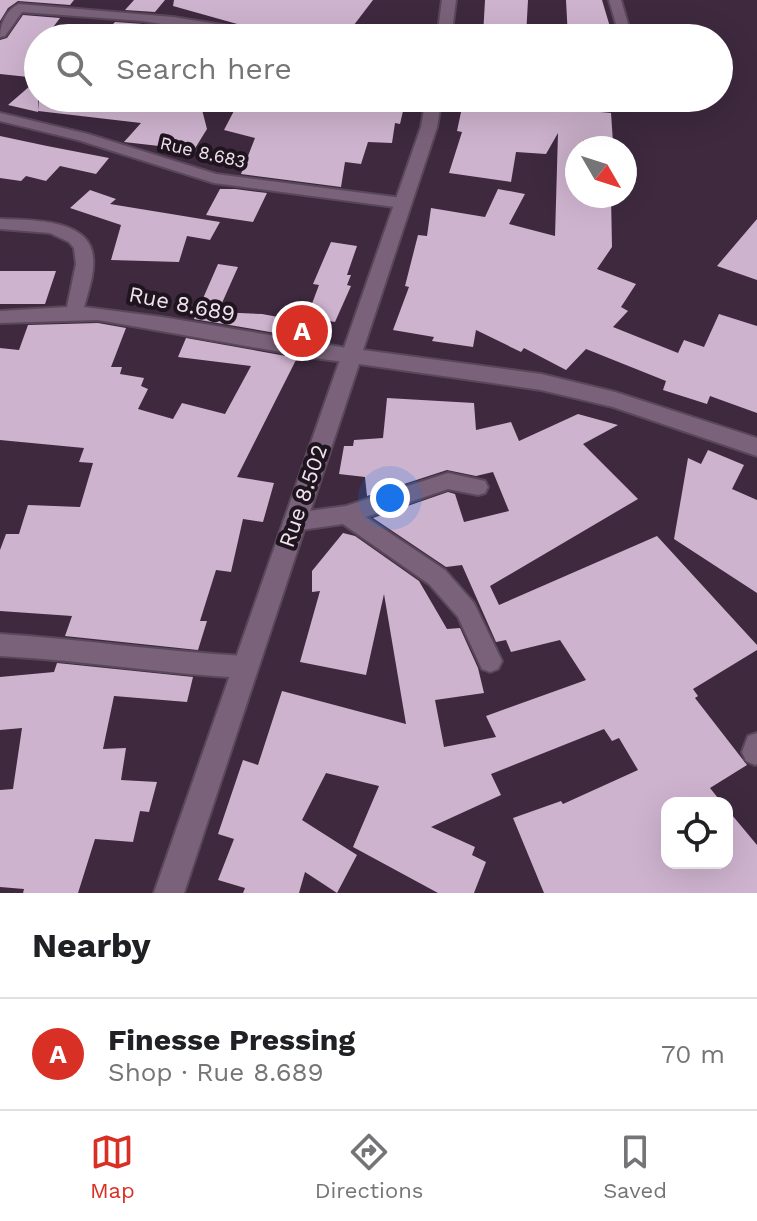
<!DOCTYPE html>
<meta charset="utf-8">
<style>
:root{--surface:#fff;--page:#f2f2f2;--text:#202124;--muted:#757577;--line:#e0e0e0;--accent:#d93025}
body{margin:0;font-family:"Work Sans",sans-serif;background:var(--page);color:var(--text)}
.controls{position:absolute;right:24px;bottom:24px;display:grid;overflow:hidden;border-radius:16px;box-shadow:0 8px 32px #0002}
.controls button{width:72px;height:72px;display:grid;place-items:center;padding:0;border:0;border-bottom:2px solid var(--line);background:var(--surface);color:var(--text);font:40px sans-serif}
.compass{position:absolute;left:565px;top:136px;width:72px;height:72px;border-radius:50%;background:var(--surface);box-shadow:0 8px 32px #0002;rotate:129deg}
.you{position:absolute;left:390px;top:498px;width:28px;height:28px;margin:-20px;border:6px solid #fff;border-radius:50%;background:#1a73e8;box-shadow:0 0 0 12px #1a73e833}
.badge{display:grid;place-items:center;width:52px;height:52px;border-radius:50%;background:var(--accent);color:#fff;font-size:26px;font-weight:700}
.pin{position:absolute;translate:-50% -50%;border:4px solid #fff;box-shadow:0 2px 8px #0006}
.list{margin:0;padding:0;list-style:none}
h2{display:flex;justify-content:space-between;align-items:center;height:104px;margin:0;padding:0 32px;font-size:34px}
h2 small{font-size:26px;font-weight:400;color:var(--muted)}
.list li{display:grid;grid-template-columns:52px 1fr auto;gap:24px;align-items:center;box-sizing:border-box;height:112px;padding:0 32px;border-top:2px solid var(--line)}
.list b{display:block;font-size:30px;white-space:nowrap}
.list p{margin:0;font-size:26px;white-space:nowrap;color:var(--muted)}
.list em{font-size:26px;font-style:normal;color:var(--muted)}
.icon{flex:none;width:44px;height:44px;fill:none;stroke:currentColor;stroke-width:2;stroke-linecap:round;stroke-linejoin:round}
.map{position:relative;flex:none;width:757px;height:893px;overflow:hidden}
.search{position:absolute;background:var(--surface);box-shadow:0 8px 32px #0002;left:24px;right:24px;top:24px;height:88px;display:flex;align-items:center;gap:20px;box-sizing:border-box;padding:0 28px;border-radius:44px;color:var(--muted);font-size:30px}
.sheet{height:216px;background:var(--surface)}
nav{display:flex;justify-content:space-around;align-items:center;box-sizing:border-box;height:112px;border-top:2px solid var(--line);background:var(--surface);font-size:22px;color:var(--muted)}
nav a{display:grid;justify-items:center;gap:4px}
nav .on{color:var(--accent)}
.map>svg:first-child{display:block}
</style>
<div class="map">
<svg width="757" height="893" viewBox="0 0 757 893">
<rect width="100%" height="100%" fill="#3e293e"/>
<path fill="#ceb3ce" d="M0,0H74L70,5L18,1L8,8L0,21Z
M134,0H165L155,12L125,10Z
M174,0H373L344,38H287L271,24L262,31L173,6Z
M485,0H528L526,37L483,36Z
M566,0H602L613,37L568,38Z
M23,15L60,18L45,38H38V78L0,74V40L7,38Z
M115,22L143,24H145L134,38H100Z
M38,79V112L8,105Z
M39,98H162L200,102L207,129L194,150L124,142L141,123L38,111Z
M271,98H406L400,124L395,123L392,143L368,142L361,164L345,162L341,187L241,174L255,138L224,130L236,107L257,111Z
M464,98H577L580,110L611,113L613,142L583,140L585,148H577V196H611L612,247L597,269L636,284L621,307L628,311L613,327L678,353L684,340L704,347L719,314L757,326V413L710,396L707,404L663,390L666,381L586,349L566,370L524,348L521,352L476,330L473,347L432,341L434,337L393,330L409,287L405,286L418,235L427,236L431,208L485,217L498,189L525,194L509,224L555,236L558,133L546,154L516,152L511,182L449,173L462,132L457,131Z
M0,136L47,146L109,158L96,174L60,166L46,181L26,176L21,181L0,178Z
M220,189H235L267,193L253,222L206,215Z
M90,190L116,199L110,204L220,222L210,240L187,236L179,262L111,260L121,225L70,208Z
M757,219V280L717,266Z
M331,242L357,246L347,275H351L347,285L351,286L335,322L307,317L319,285L313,284Z
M218,264L238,267L218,312L262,314L311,323L305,338L194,319Z
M0,271H56L45,304H0Z
M98,323L126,328L111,367H122L120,374L144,378L141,386L148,389L138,409L173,419L182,403L225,414L251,366L178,357L186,338L297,358L237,477L274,483L263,522L243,519L231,572L216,570L200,621H207L198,650L65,636L72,616L0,611V550L6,534H19L28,505L80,507L93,463L79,462L84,448L0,440V348L19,350L28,325Z
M387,398L474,403L476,430L511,422L519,441L578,414L618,425L583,444L638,499L490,586L499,605L657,536L757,645V650L693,689L698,696L695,698L747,765L710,788L722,803H667V863H727V809L757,845V893H544L513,818L561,801L563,804L638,770L619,738L612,741L604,729L491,774L501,795L431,827L475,847L472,855L486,862L474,893H438L353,847L379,786L326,773L302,820L357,855L337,893L305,872L299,893H243L245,888L218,880L234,839L218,834L243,760L258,765L282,691L406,724L384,594L366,675L300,662L320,591L312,592V571L343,533L355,536L419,581L447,629L460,628L478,668L484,693L435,700L444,747L496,737L486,716L586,680L560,640L511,652L506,640L496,642L462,565L446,567L373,518L448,492L455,494L464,522L509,511L493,472L476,476L447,470L367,496L365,477L339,474L344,446H353L354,440L383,438Z
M708,450L744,465L732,489L757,500V593L674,539L688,458L701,464Z
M57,663L193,677L187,702L114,696L103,749L126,748L121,780L157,782L149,812L140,811L133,842L95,839L78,893H23L24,889L0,887V790L13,789L22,728L0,730V677L54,672Z"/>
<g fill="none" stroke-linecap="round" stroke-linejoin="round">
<defs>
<path id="minor" d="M609,0H621L632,38H620Z
M19,4L173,17L235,27L271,38H249L143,21L22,12L5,36L0,37C0,24 6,10 19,4Z
M0,113L88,134L216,174L402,198L410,203L402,208L214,183L78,140L0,121Z
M0,219C28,220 90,218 93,257C95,273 88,292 84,307L162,317L353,349L362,356L353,363L321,359L98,320L0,323V311L67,307L76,264L74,248L69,242L50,233L0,229Z
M448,473L485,481L488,487L485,493L478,495L448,489L366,517L445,570L474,603L502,661L498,669L490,672L482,669L458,617L429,584L343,524L294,531L286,528L283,522L286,516L294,513L346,506Z
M0,634C82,639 163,652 245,656L253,659L257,667L253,675L245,678C163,674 82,660 0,656Z
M757,733V764L755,765L746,761L742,752L748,736Z"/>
<path id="secondary" d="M442,0H456L451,38H437Z
M426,98H442L437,127L363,350L541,374L615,392L757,438V456L613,407L541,390L359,364L184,893H154L421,127Z"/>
</defs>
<use href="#minor" stroke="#59475a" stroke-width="4"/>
<use href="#secondary" stroke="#59475a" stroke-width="4"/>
<use href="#minor" fill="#7a627a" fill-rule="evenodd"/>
<use href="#secondary" fill="#7a627a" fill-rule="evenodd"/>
</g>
<g text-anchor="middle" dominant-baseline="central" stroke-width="8" stroke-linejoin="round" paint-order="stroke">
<g font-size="18" fill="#f0e2ef" stroke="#1f151f">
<text transform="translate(203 152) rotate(13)">Rue 8.683</text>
</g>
<g font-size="22" fill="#f0e2ef" stroke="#1f151f">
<text transform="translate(182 304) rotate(11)">Rue 8.689</text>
<text transform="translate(303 496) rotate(-71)">Rue 8.502</text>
</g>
</g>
</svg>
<div class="controls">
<button><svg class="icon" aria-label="locate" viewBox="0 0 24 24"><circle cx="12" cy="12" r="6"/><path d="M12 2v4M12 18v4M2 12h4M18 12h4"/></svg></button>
</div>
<svg class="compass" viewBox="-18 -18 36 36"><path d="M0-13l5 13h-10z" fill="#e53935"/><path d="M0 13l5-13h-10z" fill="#757577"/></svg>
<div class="you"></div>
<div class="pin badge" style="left:302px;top:331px">A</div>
<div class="search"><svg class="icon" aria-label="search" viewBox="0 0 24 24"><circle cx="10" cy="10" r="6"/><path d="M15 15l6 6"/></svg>Search here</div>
</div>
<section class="sheet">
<h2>Nearby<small></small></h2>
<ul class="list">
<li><span class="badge">A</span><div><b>Finesse Pressing</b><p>Shop · Rue 8.689</p></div><em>70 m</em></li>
</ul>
</section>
<nav>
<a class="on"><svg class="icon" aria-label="map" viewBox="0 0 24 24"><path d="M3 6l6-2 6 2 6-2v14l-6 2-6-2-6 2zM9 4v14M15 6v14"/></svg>Map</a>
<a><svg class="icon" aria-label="directions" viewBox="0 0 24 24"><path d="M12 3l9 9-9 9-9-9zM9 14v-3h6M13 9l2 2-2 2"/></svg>Directions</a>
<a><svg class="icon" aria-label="saved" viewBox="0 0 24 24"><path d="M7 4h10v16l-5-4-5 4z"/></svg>Saved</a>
</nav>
